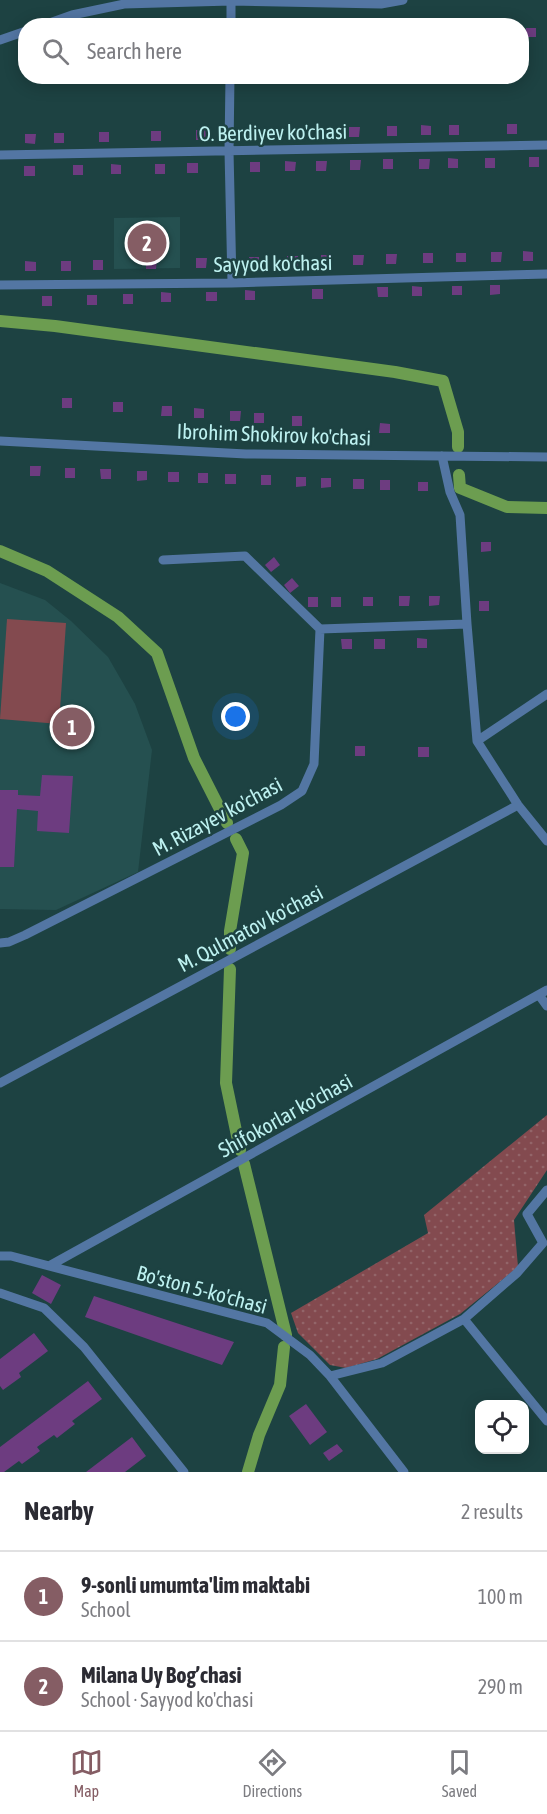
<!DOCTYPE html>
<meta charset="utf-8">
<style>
:root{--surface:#fff;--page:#f2f2f3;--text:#2b2b33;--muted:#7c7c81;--line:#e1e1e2;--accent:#855d64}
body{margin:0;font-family:"Asap Condensed",sans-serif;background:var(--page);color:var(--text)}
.controls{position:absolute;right:18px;bottom:18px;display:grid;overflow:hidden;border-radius:12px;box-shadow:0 3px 15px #0003}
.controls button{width:54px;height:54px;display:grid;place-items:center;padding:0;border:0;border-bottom:2px solid var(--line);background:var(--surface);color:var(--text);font:30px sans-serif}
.you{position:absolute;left:236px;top:717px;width:21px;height:21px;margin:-15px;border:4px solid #fff;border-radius:50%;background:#1a73e8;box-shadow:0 0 0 9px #1a73e833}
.badge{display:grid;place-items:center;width:39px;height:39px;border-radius:50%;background:var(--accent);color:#fff;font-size:20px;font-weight:700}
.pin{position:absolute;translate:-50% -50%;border:3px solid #fff;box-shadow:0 2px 6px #0006}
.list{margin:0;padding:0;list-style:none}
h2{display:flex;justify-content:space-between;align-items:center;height:78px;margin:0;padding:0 24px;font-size:26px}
h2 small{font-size:20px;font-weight:400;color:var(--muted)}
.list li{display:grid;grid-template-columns:39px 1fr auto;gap:18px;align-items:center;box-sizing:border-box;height:90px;padding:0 24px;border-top:2px solid var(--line)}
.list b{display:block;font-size:22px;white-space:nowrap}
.list p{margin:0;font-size:20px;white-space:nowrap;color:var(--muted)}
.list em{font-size:20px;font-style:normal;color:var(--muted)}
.icon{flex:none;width:33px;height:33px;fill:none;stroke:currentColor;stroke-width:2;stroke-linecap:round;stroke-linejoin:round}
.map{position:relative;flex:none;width:547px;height:1472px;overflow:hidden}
.search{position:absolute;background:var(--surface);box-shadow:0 3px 15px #0003;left:18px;right:18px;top:18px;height:66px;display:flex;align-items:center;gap:15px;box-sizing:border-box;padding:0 21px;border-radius:24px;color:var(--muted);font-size:22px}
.sheet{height:258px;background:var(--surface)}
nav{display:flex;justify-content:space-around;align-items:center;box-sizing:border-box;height:84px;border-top:2px solid var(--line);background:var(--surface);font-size:16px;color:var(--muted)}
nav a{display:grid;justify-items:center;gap:3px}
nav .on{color:var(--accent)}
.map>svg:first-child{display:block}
</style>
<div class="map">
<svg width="547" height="1472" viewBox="0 0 547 1472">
<defs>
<pattern id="green-dots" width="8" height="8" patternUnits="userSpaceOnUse" patternTransform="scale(1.5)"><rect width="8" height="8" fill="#834a4f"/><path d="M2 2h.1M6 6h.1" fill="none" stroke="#936569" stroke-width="1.8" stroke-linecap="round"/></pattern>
</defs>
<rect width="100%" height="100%" fill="#1d4242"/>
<path fill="#255050" d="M180,217V268L114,269V218Z
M0,583L45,600L71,621L108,657L135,704L152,750L138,872L56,910L0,909Z"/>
<path fill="url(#green-dots)" d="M547,1115V1170L514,1220L518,1267L460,1314L377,1359L346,1368L330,1365L298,1333L291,1313L428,1233L424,1215Z"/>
<path fill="#834a4f" d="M7,619L66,623L59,724L0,719Z"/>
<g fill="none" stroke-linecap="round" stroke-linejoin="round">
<path stroke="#6c9d50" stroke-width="12" d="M0,321L55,326L395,372L443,381L458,432V447
M459,475L460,488L507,507L547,508
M0,551L47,571L118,617L157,653L194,758L227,823
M230,949V931L243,853L236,839
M230,969L226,1083L240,1150
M244,1164L286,1335
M248,1472L259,1435L280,1385L284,1347"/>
</g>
<path fill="#6d3c80" d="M526,28H536V37H526Z
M507,124H517V134H507Z
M421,125L431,126V135H421Z
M449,125H459V135H449Z
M387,126H397V136H387Z
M349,127H360L359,137H349Z
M287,128H298V138H287Z
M319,128H330V137H319Z
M248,129H258V139H248Z
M196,130H206V140H196Z
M151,131H161V141H151Z
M99,132H109V142H99Z
M54,133H64V143H54Z
M25,134H36L35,144L25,143Z
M529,157H539V167H529Z
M448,158L458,159V168H448Z
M485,158H495V168H485Z
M383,159H393V169H383Z
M419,159H430L429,169H419Z
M350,160H361L360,170H350Z
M285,161L296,162L295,171H285Z
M316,161H327L326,171H316Z
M250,162H260V172H250Z
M187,163H198V173H187Z
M111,164L121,165V174H111Z
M155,164H165V174H155Z
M73,165H83V175H73Z
M24,166H35V176H24Z
M523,251L533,252V261H523Z
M491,252H502L501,262H491Z
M423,253H433V263H423Z
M456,253H466V262H456Z
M386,254H397L396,264H386Z
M321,255H331V265H321Z
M353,255H364L363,265H353Z
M287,256H298V266H287Z
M249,257H259V267L249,266Z
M196,258H207L206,268H196Z
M146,259H157L156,269H146Z
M93,260H103V270H93Z
M25,261L36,262V271H25Z
M61,261H71V271H61Z
M490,285H500V294L490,295Z
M412,286L422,287V296H412Z
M452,286H462V295H452Z
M377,287H388V297H378Z
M312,289H323V299H312Z
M245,290L255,291V300H245Z
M161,292L171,293V302H161Z
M206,292H217V301H206Z
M123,294H133V304H123Z
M87,295H97V305H87Z
M42,296H52V306H42Z
M62,398H72V408H62Z
M113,402H123V412H113Z
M162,406H172V416H161Z
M194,408L204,409V418H194Z
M230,411H241L240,421H230Z
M254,413H264V423H254Z
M292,416H302V426H292Z
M380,423L390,424V433H379Z
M30,466H41L40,476H30Z
M65,468H75V478H65Z
M100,469H111V479H101Z
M137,471H147V480L137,481Z
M168,472H179V482H168Z
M198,473H208V483H198Z
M225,474H236V484H225Z
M261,475H271V485H261Z
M296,477H306V486L296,487Z
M321,478H331V487L321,488Z
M353,479H364V489H353Z
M380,480H390V490H380Z
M418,482H428V491H418Z
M481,542H491V551L481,552Z
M274,557L280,565L271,572L265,565Z
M292,578L299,586L290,593L284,585Z
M399,596H410L409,606H399Z
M429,596H440L439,605L429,606Z
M308,597H318V607H308Z
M331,597H341V607H331Z
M363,597H373V606H363Z
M479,601H489V611H479Z
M417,638L427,639V648H417Z
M341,639H352V649H342Z
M374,639H385V649H374Z
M355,746H365V756H355Z
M418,747H429V757H418Z
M42,775L73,776L69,833L37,831L38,811L17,809L14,867H0V790H18V795L40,796Z
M42,1275L61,1285L51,1304L32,1293Z
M94,1296L234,1342L222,1365L85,1317Z
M34,1333L48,1351L19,1373L21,1377L3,1390L0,1386V1359Z
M88,1381L102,1399L72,1421L75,1424L57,1438L54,1435L37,1447L40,1451L22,1464L19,1461L4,1472H0V1447Z
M306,1404L327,1432L310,1445L289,1416Z
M132,1437L146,1456L125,1472H86Z
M337,1444L343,1451L329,1461L323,1453Z"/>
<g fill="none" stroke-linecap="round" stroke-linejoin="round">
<path stroke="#5376a3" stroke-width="9" d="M41,26L72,15L124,4L231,1L381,4L403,0
M231,26V1
M0,40L26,31
M230,76L229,151L232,283
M0,155L547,145
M0,285L232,283L547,274
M0,441L246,454L547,457
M442,456L450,492L460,515L467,624
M163,560L245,556L320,629
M477,741L547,694
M0,943L9,942L25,935L281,805L302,791L314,764L320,629L467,624L477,741L518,805L547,841
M539,995L547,1006
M0,1083L518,805
M0,1256H11L267,1323L310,1355L330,1376L404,1472
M49,1266L547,990
M0,1293L44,1308L84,1347L184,1472
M464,1319L547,1421
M330,1376L382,1363L464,1319L517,1273L543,1243L527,1214L547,1190"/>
</g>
<g text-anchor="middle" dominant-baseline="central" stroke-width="5" stroke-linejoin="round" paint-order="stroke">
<g font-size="21" fill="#bdf1f0" stroke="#1d4242">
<text transform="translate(273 132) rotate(-1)">O. Berdiyev ko'chasi</text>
<text transform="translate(273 263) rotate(-1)">Sayyod ko'chasi</text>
<text transform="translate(274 434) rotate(2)">Ibrohim Shokirov ko'chasi</text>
<text transform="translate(217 816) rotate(-28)">M. Rizayev ko'chasi</text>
<text transform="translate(250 928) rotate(-28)">M. Qulmatov ko'chasi</text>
<text transform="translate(285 1115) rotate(-29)">Shifokorlar ko'chasi</text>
<text transform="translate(202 1289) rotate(15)">Bo'ston 5-ko'chasi</text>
</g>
</g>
</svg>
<div class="controls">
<button><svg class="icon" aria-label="locate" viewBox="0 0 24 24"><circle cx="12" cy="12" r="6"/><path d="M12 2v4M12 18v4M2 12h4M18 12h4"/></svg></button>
</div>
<div class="you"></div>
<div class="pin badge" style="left:72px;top:727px">1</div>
<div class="pin badge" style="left:147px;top:243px">2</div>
<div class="search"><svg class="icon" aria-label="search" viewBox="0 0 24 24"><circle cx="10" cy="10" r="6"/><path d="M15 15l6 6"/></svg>Search here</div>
</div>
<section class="sheet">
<h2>Nearby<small>2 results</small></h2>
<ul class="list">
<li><span class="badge">1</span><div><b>9-sonli umumta'lim maktabi</b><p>School</p></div><em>100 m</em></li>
<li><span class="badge">2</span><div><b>Milana Uy Bog’chasi</b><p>School · Sayyod ko'chasi</p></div><em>290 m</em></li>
</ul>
</section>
<nav>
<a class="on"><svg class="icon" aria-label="map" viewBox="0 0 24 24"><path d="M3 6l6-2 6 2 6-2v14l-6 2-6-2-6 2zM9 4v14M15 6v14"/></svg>Map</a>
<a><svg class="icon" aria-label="directions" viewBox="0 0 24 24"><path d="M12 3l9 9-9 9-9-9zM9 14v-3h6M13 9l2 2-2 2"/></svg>Directions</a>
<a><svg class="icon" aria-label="saved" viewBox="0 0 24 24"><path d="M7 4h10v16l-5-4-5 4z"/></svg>Saved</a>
</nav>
